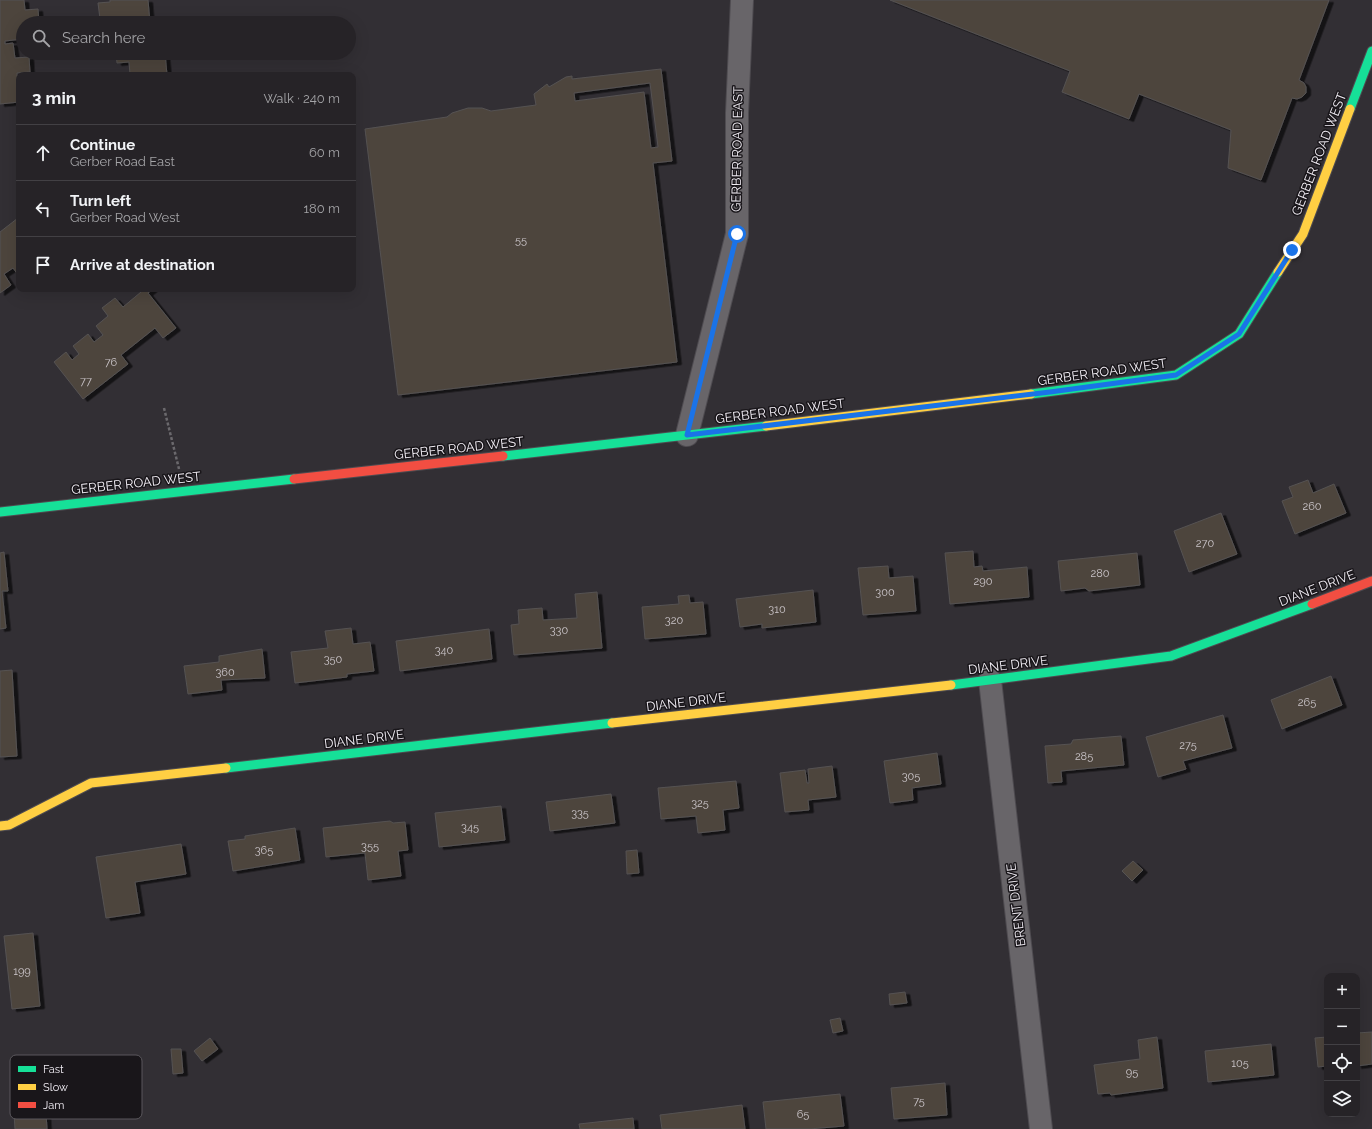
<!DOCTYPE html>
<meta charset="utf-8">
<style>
:root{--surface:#262327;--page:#322f33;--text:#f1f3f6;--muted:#a4a4a7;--line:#424044}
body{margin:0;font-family:Raleway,sans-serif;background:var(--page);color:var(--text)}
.controls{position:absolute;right:12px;bottom:12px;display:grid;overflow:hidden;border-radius:8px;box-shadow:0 4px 16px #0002}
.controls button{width:36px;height:36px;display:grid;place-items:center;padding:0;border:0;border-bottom:1px solid var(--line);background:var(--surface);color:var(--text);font:20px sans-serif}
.stop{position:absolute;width:12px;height:12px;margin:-9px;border:3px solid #1a73e8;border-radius:50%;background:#fff}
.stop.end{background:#1a73e8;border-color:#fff;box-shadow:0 1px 4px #0008}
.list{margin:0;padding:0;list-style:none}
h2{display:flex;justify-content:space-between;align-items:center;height:52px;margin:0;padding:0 16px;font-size:17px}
h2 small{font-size:13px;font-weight:400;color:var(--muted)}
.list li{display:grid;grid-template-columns:26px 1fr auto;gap:12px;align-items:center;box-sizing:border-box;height:56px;padding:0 16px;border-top:1px solid var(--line)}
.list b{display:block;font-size:15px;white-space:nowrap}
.list p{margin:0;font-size:13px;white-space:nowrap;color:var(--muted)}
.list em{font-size:13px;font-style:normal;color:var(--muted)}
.icon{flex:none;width:22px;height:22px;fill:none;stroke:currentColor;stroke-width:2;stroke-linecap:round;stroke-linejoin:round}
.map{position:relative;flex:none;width:1372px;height:1129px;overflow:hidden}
.search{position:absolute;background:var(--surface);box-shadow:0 4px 16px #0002;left:16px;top:16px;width:340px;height:44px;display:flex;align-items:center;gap:10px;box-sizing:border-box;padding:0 14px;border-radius:22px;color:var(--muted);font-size:15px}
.panel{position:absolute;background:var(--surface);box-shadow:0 4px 16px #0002;left:16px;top:72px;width:340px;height:220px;border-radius:8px}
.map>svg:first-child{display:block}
</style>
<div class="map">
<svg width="1372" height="1129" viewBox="0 0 1372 1129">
<defs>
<filter id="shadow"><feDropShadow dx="4.5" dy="2.5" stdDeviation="0" flood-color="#0009"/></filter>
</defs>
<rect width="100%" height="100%" fill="#322f34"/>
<path fill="#4d453e" stroke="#555252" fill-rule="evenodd" filter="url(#shadow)" d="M0,0H24L25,10L38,9L39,23H23V39L5,41V44L13,43L15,58L29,57L30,72L17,73L19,102L0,104Z
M110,0H148L150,23H112L111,18L100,19L98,3L110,2Z
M890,0H1329L1299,80L1304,83L1306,87V93L1302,97L1297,99L1292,98L1261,180L1228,168L1231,130L1139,94L1129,119L1062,92L1070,71Z
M116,53H165L167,75H121L130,74L129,62L117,63Z
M661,69L672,161L653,163L677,362L398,395L365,129L447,117L452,113L468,108H482L491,111L536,105L534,94L547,84L549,87L566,77L572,76V79ZM650,83L658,147L651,148L644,92L575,101L574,93Z
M18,218L19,276L13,268L4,274L11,285L0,293V232Z
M138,289H153L148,293L176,328L163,338L155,328L121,355L128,364L83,399L54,362L66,352L72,360L79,354L73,346L88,334L94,342L103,335L96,326L108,316L102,308L115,298L123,307L141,292Z
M1308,480L1313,493L1334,484L1346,513L1295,534L1282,501L1293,497L1289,487Z
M1221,513L1237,554L1189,572L1174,531Z
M973,551L974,567L982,566L983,571L1027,567L1029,597L950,604L945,553Z
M4,552L8,591H2L6,628L0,629V553Z
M1137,553L1140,585L1089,591L1085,588L1061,591L1058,561Z
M888,566L889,578L913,576L916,611L863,615L858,568Z
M813,590L816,622L762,628V624L740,627L736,599Z
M597,592L602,648L514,655L511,625L519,624L518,610L542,608L543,620L577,618L575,594Z
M689,595L690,603L703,602L706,634L645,639L642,607L679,604L678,596Z
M351,628L353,644L370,642L374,671L347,674V677L295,683L291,652L328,648L325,631Z
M489,629L492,659L400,671L396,641Z
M262,649L265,678L221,680L222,690L188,694L184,666L219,662V656Z
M12,670L17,756L0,757V671Z
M1331,676L1342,705L1282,729L1271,700Z
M1223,715L1232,748L1183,761L1186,769L1158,777L1146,737Z
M1121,736L1124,765L1061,771L1062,782L1048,783L1045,746L1071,744L1073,740Z
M937,753L941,784L912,788L913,800L890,803L884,761Z
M832,766L836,797L808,800L809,810L785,812L780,773L805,770L807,783H809L808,769Z
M736,781L739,808L723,810L725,830L698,833L696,816L661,819L658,788Z
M611,794L615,823L550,831L546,802Z
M501,806L505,840L439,847L435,813Z
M390,821L393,823L405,822L408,850L398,851L401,876L368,880L365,853L326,857L323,828Z
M295,828L300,860L233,871L228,841L245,839V836Z
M181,844L186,874L135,882L140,913L106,918L96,857Z
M637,850L639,873L627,874L626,851Z
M1133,861L1143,870L1132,881L1122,871Z
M33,933L40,1006L12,1009L4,936Z
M905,992L907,1003L890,1005L889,994Z
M840,1018L843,1031L833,1033L830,1020Z
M1372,1032V1064L1357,1066V1033Z
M1157,1037L1163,1088L1111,1095L1110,1093L1098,1094L1094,1065L1140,1059L1138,1040Z
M1327,1037V1066L1318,1067L1315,1038Z
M210,1038L218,1049L202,1061L194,1051Z
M1271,1044L1274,1075L1208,1082L1205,1051Z
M171,1049H181L183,1073L173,1074Z
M43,1068L47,1129H15L12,1082H15V1069Z
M945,1083L947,1115L894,1119L891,1088Z
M840,1094L844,1126L809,1129H766L763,1102Z
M742,1105L745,1129H662L660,1115Z
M633,1118L634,1129H580L579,1124Z"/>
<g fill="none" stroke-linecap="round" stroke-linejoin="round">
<defs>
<path id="street" d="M687,435L737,234V113L742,0
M990,680L1041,1129"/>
<path id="fast" d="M1350,109L1372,51
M1031,394L1176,375L1239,334L1278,272
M503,456L766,426
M0,512L294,479
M951,685L1171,656L1312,604
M226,768L612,723"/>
<path id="slow" d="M1278,272L1303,234L1350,109
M766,426L1031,394
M612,723L951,685
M0,826L9,825L91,783L226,768"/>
<path id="jam" d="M294,479L503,456
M1312,604L1372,581"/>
</defs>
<use href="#street" stroke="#4e4b50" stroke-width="24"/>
<use href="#fast" stroke="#4e4b50" stroke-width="11"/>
<use href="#slow" stroke="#4e4b50" stroke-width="11"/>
<use href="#jam" stroke="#4e4b50" stroke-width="11"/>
<path stroke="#6b696d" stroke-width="2.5" stroke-dasharray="3 2" stroke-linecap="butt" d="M164,408L179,469"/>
<use href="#street" stroke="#686569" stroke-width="22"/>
<use href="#fast" stroke="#16e098" stroke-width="9"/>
<use href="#slow" stroke="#ffcf43" stroke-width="9"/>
<use href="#jam" stroke="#f24e42" stroke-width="9"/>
</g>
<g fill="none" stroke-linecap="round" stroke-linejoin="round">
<path stroke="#1a73e8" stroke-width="5" d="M737,234L687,435L1050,392L1176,375L1239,334L1292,250"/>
</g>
<g text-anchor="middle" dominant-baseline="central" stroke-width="3" stroke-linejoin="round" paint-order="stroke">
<g font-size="11" fill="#cac4c8">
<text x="521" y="240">55</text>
<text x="111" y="362">76</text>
<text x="86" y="381">77</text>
<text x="1312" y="506">260</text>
<text x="1205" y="543">270</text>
<text x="1100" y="573">280</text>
<text x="983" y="581">290</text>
<text x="885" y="592">300</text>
<text x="777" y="609">310</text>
<text x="674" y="620">320</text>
<text x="559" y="630">330</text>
<text x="444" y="650">340</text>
<text x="333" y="659">350</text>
<text x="225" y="672">360</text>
<text x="1307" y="702">265</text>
<text x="1188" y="745">275</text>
<text x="1084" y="756">285</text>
<text x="911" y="776">305</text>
<text x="700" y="803">325</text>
<text x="580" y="813">335</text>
<text x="470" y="827">345</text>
<text x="370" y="846">355</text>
<text x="264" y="850">365</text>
<text x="22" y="971">199</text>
<text x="1240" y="1063">105</text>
<text x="1132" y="1072">95</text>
<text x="919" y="1101">75</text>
<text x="803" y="1114">65</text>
</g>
<g font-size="13" fill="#f3eff6" stroke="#19161a">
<text transform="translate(737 149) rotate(-89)">GERBER ROAD EAST</text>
<text transform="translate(1319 154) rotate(-69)">GERBER ROAD WEST</text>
<text transform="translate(1102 372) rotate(-8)">GERBER ROAD WEST</text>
<text transform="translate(780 411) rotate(-7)">GERBER ROAD WEST</text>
<text transform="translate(459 448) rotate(-6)">GERBER ROAD WEST</text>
<text transform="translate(136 483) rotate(-6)">GERBER ROAD WEST</text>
<text transform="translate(1317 588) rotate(-21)">DIANE DRIVE</text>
<text transform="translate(1008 665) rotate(-7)">DIANE DRIVE</text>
<text transform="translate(686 702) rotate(-7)">DIANE DRIVE</text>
<text transform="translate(364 739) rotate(-7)">DIANE DRIVE</text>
<text transform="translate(1016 905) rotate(-97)">BRENT DRIVE</text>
</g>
</g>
<rect x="10" y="1055" width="132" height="64" rx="6" fill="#19161a" stroke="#5a575c" stroke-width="1"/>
<rect x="18" y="1066" width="18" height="6" fill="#16e098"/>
<rect x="18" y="1084" width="18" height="6" fill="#ffcf43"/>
<rect x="18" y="1102" width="18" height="6" fill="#f24e42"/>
<g font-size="11" fill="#f3eff6">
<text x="43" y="1073">Fast</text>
<text x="43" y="1091">Slow</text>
<text x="43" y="1109">Jam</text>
</g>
</svg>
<div class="controls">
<button>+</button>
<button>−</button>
<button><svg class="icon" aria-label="locate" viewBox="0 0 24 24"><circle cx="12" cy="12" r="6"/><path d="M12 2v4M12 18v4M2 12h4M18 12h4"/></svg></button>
<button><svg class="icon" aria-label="layers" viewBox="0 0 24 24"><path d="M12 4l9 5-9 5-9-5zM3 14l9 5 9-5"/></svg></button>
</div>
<div class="stop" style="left:737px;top:234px"></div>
<div class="stop end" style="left:1292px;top:250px"></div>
<div class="search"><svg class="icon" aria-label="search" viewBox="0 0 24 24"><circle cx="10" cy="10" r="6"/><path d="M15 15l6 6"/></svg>Search here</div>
<section class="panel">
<h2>3 min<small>Walk · 240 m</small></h2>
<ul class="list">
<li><svg class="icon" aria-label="ahead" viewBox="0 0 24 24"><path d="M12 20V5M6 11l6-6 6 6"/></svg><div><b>Continue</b><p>Gerber Road East</p></div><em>60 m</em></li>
<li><svg class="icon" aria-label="left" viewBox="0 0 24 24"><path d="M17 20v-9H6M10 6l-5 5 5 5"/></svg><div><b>Turn left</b><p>Gerber Road West</p></div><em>180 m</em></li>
<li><svg class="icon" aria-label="arrive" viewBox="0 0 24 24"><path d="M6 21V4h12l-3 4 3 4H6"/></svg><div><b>Arrive at destination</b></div></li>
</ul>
</section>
</div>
